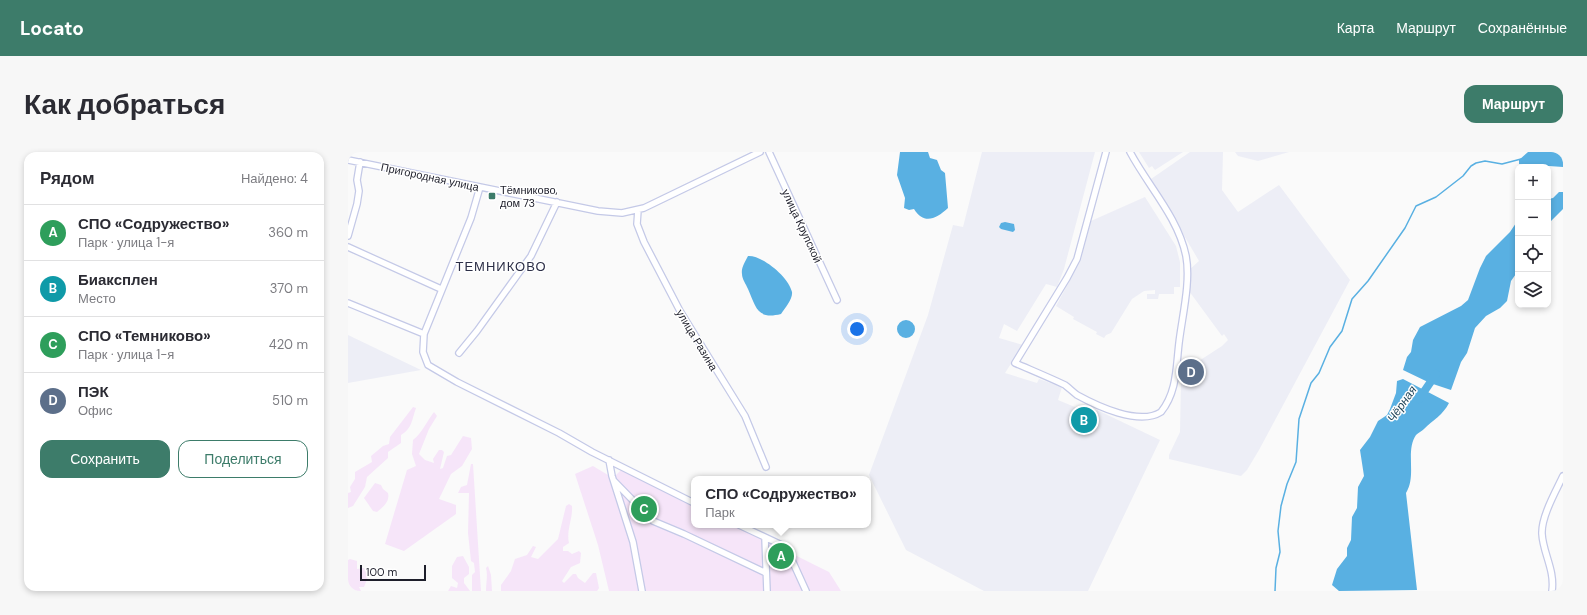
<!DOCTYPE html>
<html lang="ru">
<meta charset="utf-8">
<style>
:root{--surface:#fff;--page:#f7f7f7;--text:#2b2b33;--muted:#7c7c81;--line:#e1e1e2;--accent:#3d7c6a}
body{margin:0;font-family:"DM Sans",sans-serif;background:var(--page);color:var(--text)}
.controls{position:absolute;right:12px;top:12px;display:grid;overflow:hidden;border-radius:8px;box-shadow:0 2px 6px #0003}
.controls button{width:36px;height:36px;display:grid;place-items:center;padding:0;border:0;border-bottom:1px solid var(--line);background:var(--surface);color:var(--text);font:20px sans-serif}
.scale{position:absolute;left:12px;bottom:10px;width:66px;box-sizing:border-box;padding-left:4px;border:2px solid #1e1f2b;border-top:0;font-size:11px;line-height:14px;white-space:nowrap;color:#1e1f2b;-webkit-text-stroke:3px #fff;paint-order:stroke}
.you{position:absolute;left:509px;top:177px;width:14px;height:14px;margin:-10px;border:3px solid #fff;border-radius:50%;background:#1a73e8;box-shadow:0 0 0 6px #1a73e833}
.badge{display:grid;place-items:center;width:26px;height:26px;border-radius:50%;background:var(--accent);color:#fff;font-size:13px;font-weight:700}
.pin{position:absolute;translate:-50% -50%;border:2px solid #fff;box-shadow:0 1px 4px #0006}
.popup{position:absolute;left:343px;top:324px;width:180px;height:52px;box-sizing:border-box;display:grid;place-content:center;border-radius:8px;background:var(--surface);filter:drop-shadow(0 1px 3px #0005);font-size:13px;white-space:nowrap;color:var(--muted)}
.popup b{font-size:15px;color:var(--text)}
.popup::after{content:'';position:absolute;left:50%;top:100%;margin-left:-8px;border:8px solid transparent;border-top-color:var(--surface)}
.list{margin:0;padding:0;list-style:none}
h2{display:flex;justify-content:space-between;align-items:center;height:52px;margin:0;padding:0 16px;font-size:17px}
h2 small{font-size:13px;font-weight:400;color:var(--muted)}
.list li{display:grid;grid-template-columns:26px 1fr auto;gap:12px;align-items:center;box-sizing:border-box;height:56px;padding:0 16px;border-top:1px solid var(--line)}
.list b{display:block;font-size:15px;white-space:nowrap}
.list p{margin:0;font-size:13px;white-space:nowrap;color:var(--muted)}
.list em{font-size:13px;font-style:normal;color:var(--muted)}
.actions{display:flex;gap:8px;padding:12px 16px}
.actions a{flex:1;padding:9px 0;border:1px solid var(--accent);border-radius:12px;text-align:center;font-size:14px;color:var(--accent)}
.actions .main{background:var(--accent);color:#fff}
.icon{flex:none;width:22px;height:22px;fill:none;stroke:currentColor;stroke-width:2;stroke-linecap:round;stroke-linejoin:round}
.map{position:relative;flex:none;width:1215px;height:439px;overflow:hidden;border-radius:12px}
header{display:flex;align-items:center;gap:24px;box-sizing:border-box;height:56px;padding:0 20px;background:var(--accent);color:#fff}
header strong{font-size:19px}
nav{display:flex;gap:22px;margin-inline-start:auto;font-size:14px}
.intro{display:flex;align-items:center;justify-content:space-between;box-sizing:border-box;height:96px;padding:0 24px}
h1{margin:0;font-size:28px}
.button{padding:10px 18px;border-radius:12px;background:var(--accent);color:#fff;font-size:14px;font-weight:700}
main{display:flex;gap:24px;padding:0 24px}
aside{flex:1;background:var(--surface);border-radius:12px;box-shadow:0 2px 6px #0003}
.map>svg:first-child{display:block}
</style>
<header>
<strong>Locato</strong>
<nav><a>Карта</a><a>Маршрут</a><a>Сохранённые</a></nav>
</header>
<div class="intro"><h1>Как добраться</h1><a class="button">Маршрут</a></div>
<main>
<aside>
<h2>Рядом<small>Найдено: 4</small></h2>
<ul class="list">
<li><span class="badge" style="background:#2e9e5b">A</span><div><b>СПО «Содружество»</b><p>Парк · улица 1-я</p></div><em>360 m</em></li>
<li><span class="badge" style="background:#0f9aa8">B</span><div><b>Биаксплен</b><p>Место</p></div><em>370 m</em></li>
<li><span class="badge" style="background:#2e9e5b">C</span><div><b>СПО «Темниково»</b><p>Парк · улица 1-я</p></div><em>420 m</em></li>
<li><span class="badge" style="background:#5c6f8a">D</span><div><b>ПЭК</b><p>Офис</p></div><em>510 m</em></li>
</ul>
<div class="actions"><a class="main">Сохранить</a><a>Поделиться</a></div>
</aside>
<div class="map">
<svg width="1215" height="439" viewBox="0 0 1215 439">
<rect width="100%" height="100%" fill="#fafafa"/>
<path fill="#edeef6" d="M634,0H747L716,117L709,135L698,132L669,179L656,172L651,186L675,193L657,221L689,231L691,227L714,235L710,248L746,263L749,258L812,288L740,439H636L558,398L521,323L580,163L605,73L615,75Z
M791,0H835L807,18L804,14L801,16Z
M842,0H875L874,38L890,60L931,33L1002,128L911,298L899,318L893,324L821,307V303L832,280L833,229L837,218L874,194L880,188L876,182L874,184L841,139V118L851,109L803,27Z
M887,0H941L910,9L890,4Z
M797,45L828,94L832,110V135H826V142H811L810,147H799V142H807V138L796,139L784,147L763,181L758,183L756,186L748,182L749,180L725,167L726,165L708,154L733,108L743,69Z
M0,183L73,218L0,231Z"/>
<path fill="#f6e5f9" d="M65,255L68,256C64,267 64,277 53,283V291L40,300V306L19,325L17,335L5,354L0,356V341L3,340L2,335L7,327V320L24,310L23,304L35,294L41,292L42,285Z
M86,260L89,264L81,277L71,302L77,308L86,311L85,307L91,298H94L96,300L92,317L95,316L99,304L103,303L115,284L123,286L124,297L114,314L103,322L91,347L108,353V362L56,399L37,392L59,318L68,314L64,302L65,288C74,281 79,269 86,260Z
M123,312H125L133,439H124V423L127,420L126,411L123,409L120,381L121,341H110L113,335L119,333Z
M245,314L265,326L273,318L346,354V373H386L481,420L493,439H261L250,393L227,322Z
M27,331L33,333L35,337L40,341C42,350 35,355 29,360L25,359L16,346Z
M221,352L224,354C225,366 218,379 221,391L215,395V399H220L224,402L231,399L233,401L232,411L223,415L214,429L216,431L225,422H228L230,426L237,431L245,421H248L251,436L249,439H153V433L163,419L167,407L179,403L185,394L188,395L183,405L190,407L210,387L218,354Z
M115,404L121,415V422L116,426V431L122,439H100L103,434L109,436L110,431L104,426V414L109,405Z
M2,407L9,409V417L16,416L20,425L16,435H11L13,439H0V408Z
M140,414L143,423L144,439H138C138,430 140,424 138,416Z"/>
<path fill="#59b0e2" d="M552,0H580L582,6L589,8L593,18L597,21L600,56C588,67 576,73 566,57L561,58L556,56L557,46L549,23Z
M1180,0H1215V15L1171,12V8Z
M1211,40H1215V57L1200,72V47L1205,46Z
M1170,68V119L1163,129L1159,149L1152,156L1138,164L1127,176L1119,201L1113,210L1103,238L1082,231L1055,218L1059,205L1063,200L1065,188L1072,175L1113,154L1120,148L1132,116L1138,104L1162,80Z
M657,70L666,72L667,78L665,80L653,77L651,75L653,71Z
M400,104C414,103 441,125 444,140C445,147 437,156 433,162C409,168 408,155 400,137C398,132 394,127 394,122C393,116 397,110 400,104Z
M549 177a9 9 0 1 1 18 0a9 9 0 1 1-18 0Z
M1055,227L1101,251C1095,263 1085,268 1076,277C1074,279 1070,281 1068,283C1057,299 1069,324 1058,341L1069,438L991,439L984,433L989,417L999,404V396L1003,388L1004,365L1009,356L1010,335L1016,324L1012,298L1022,285L1030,269L1039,263L1042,257L1048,241L1049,229Z"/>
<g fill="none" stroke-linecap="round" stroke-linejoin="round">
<path stroke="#59b0e2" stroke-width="1.5" d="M927,439L928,416L932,400L930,379L933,354L939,332L948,310L951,267L963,231L971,221L982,195L994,179L1004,147L1020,129L1057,76L1068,54L1088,45L1115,24L1123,14L1128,11L1137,9L1154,12L1173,7"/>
<path stroke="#59b0e2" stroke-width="8" d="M1071,247L1088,222"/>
<defs>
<path id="minor" d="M421,0L489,148
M758,0L729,107L719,126L667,211C683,218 700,225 717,233C721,236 725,240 729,243C749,254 791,274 813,260C829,240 828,216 831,191C834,165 843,130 838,104C830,65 800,34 782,0
M0,8L250,59L274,61L296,56L412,0
M132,35L123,66L76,182L75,200L80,213L109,230L211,281L244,300L346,351
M290,58L289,72L296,90L332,159L397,264L418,315
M0,84L9,52L11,39L9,28L12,10
M0,95L93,137
M0,151L76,182
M111,201L129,179L183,104L209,50
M261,308L264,324L285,390L294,439
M266,329L305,369L336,382L418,421
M391,373L438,395L458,439
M417,386L419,439
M1204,439C1207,418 1195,401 1194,382C1193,365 1208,339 1215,324"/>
</defs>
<use href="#minor" stroke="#c4c9e7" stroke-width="8"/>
<use href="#minor" stroke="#fff" stroke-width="5.5"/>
</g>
<rect fill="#3d7c6a" stroke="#fff" stroke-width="1.5" x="140" y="40" width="8" height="8" rx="2"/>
<g text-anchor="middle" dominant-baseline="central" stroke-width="3" stroke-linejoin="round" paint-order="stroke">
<g font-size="11" fill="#1e1f2b" stroke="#fff">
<text transform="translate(82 25) rotate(12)">Пригородная улица</text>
<text transform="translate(454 74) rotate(65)">улица Крупской</text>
<text transform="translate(349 188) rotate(59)">улица Разина</text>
</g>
<g font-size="11" fill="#1e1f2b" stroke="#fff" text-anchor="start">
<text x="152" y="38">Тёмниково,<tspan x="152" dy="13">дом 73</tspan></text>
</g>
<g font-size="12" font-style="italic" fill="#1e4459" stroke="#fff">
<text transform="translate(1054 252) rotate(-55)">Чёрная</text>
</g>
<g font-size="13" letter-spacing="1" fill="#2c2f47" stroke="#fff">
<text x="153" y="114">ТЕМНИКОВО</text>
</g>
</g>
</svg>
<div class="controls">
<button>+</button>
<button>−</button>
<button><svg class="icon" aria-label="locate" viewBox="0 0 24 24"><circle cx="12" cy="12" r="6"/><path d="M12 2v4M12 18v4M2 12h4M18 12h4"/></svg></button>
<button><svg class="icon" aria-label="layers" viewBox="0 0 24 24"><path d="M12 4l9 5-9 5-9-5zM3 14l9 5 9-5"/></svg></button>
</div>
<div class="scale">100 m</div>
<div class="you"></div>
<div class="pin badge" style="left:433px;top:404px;background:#2e9e5b">A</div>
<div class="popup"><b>СПО «Содружество»</b>Парк</div>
<div class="pin badge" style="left:736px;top:268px;background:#0f9aa8">B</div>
<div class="pin badge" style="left:296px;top:357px;background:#2e9e5b">C</div>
<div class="pin badge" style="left:843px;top:220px;background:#5c6f8a">D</div>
</div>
</main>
